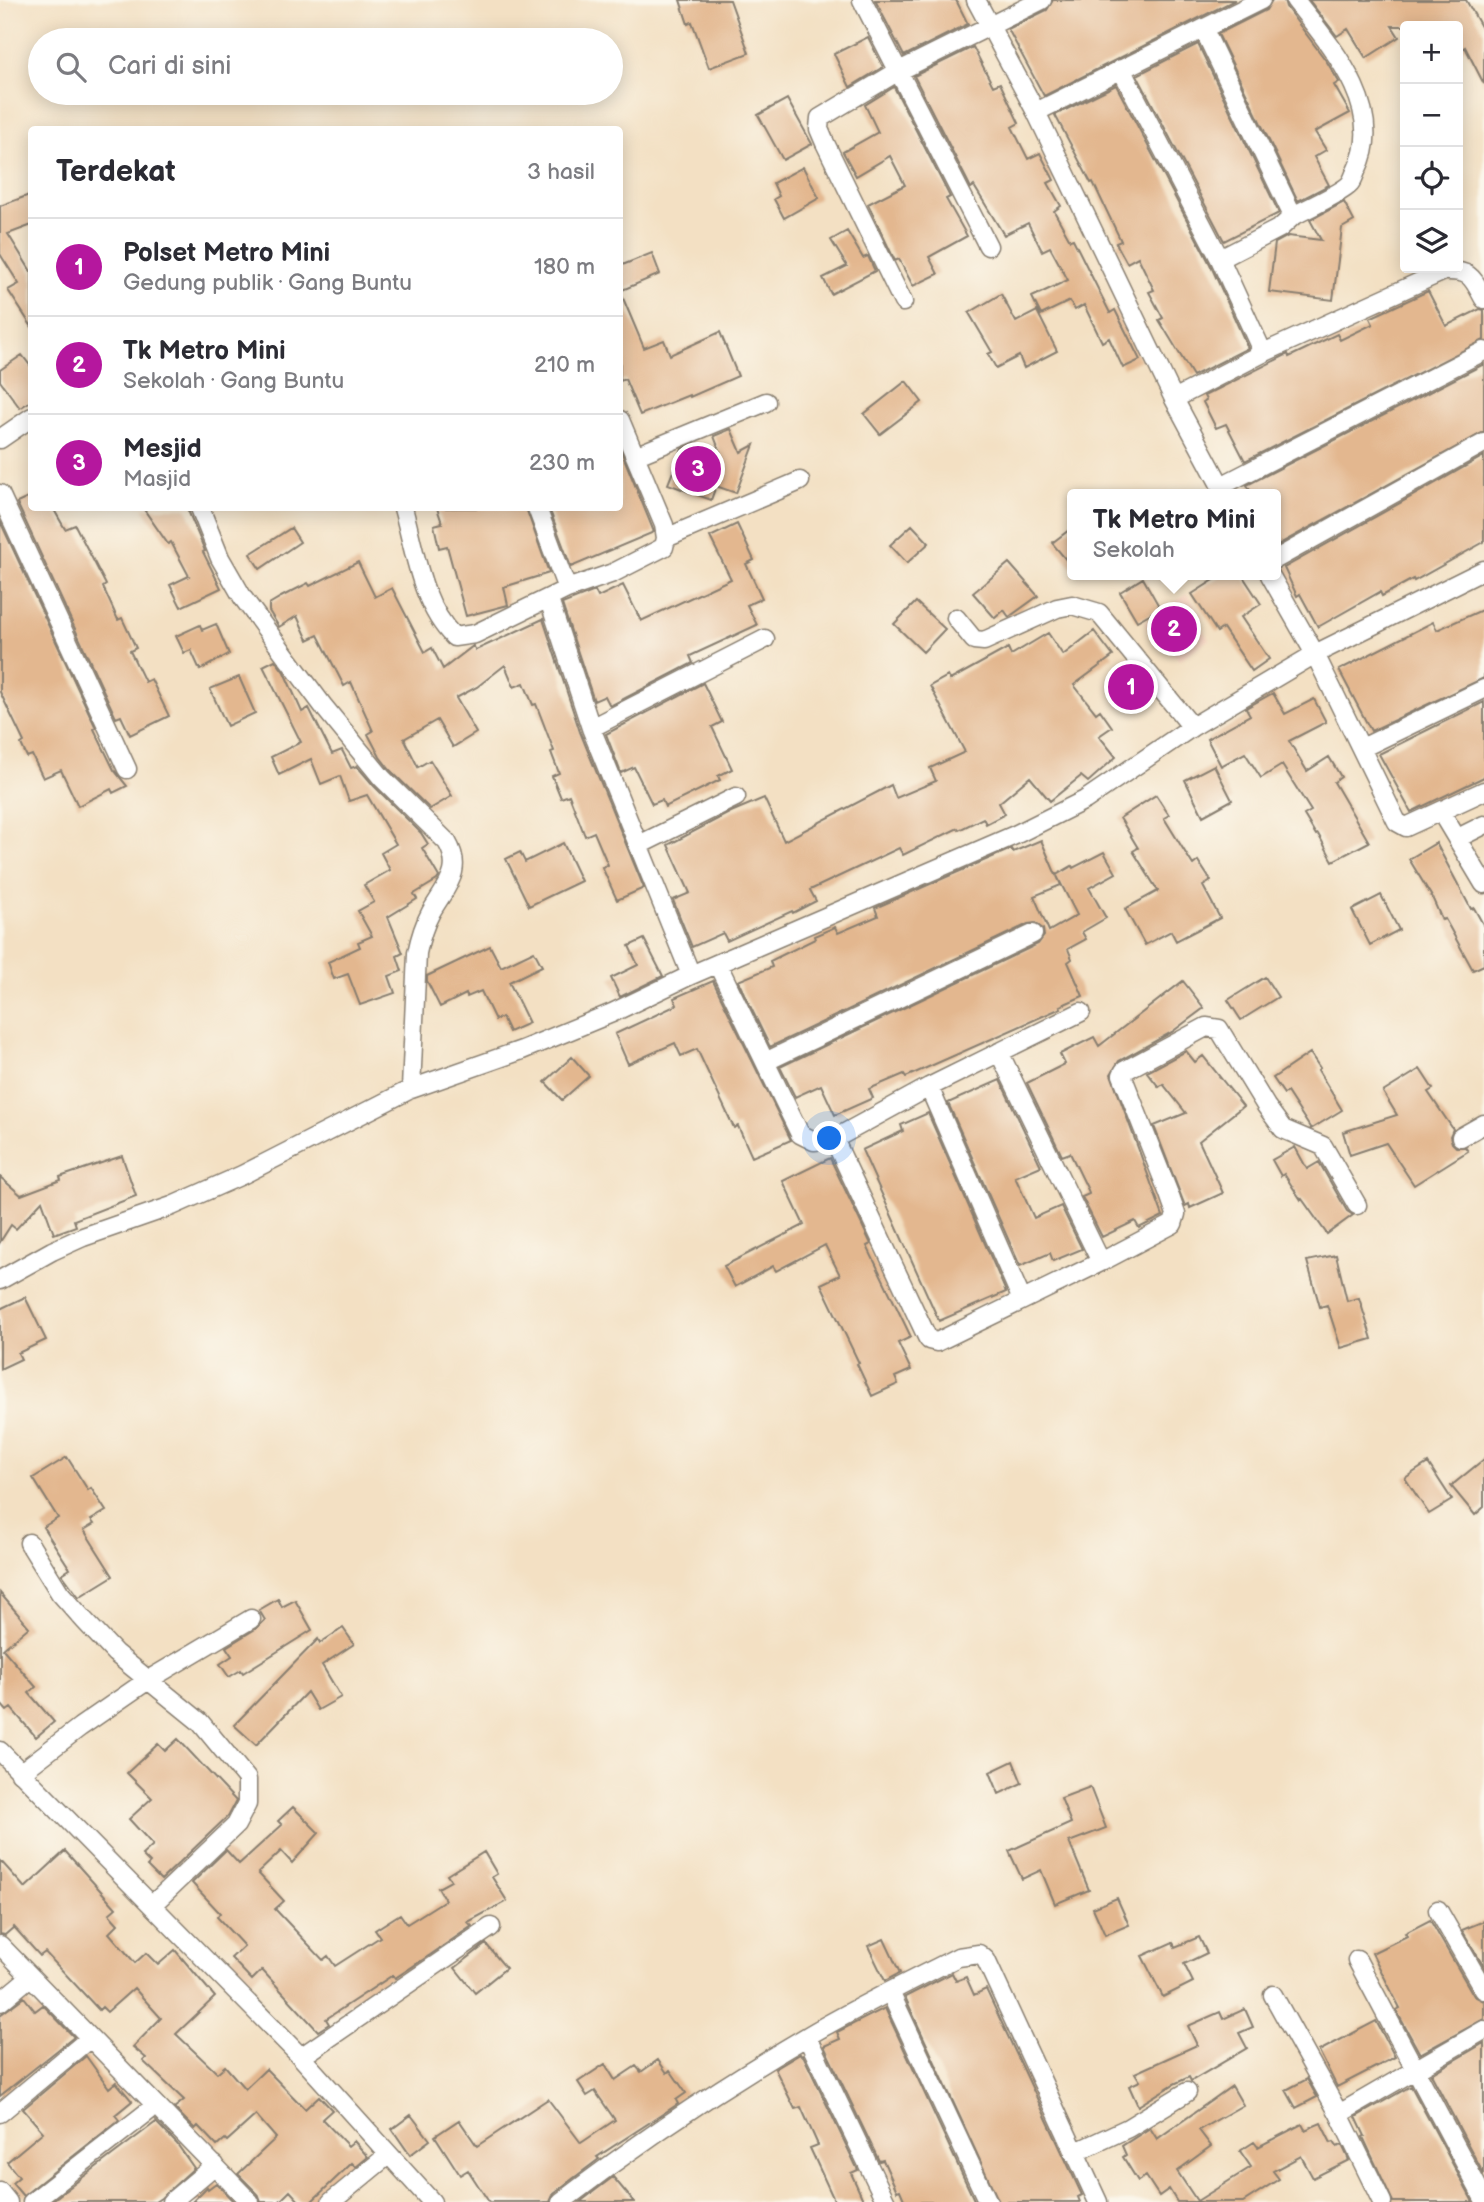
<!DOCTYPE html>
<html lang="id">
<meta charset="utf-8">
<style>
:root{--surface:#fff;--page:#f7f7f7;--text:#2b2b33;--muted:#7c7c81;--line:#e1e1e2;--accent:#b5179e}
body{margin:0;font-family:"Balsamiq Sans",sans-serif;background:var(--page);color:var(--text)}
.controls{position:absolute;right:21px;top:21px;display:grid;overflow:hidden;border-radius:7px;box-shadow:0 4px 18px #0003}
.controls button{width:63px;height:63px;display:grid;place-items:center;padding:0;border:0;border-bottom:2px solid var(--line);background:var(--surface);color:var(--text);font:35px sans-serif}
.you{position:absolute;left:830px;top:1139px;width:24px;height:24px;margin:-18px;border:5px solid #fff;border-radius:50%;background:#1a73e8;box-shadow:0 0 0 10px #1a73e833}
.badge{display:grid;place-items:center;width:46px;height:46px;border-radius:50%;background:var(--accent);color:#fff;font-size:23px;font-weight:700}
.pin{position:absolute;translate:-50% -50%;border:4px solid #fff;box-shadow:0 2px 7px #0006}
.popup{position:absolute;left:1067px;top:489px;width:214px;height:91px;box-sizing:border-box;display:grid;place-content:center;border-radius:7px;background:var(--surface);filter:drop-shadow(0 2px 5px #0005);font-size:23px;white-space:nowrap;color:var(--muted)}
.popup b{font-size:26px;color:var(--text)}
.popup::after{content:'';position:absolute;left:50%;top:100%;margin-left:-14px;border:14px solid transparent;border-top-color:var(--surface)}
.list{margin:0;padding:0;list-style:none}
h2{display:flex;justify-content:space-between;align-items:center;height:91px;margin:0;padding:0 28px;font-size:30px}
h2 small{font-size:23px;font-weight:400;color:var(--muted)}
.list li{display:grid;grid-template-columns:46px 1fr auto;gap:21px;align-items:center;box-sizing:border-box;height:98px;padding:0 28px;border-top:2px solid var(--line)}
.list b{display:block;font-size:26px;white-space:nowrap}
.list p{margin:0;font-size:23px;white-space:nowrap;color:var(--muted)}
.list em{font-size:23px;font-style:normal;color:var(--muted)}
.icon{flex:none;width:38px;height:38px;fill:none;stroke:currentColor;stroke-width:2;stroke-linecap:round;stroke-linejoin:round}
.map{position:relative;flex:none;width:1484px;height:2202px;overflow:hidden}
.search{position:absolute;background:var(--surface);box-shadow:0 4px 18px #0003;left:28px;top:28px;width:595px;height:77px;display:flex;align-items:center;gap:18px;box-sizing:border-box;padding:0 24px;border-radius:38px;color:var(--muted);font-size:26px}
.panel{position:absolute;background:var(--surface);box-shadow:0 4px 18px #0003;left:28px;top:126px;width:595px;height:385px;border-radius:7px}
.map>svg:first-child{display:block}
</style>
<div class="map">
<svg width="1484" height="2202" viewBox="0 0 1484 2202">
<rect width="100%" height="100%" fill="#fbf7ec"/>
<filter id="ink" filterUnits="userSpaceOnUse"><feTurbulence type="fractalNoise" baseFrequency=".0143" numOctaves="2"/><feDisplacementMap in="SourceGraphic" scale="14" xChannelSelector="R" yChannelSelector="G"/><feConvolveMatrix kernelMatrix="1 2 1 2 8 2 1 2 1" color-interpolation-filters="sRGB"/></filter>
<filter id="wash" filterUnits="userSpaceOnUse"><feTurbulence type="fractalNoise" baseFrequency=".00686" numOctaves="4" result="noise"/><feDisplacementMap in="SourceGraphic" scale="28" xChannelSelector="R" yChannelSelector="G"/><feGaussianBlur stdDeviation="1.57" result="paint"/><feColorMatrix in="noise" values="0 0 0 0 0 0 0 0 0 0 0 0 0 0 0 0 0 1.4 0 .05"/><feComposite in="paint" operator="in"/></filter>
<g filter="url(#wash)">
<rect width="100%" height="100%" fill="#f3e0c3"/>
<path fill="#f5d3c1" d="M1187,594L1203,617L1197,622L1209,639L1179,660L1161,634L1154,639L1144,623Z"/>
<g id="blocks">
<path fill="#e3b78f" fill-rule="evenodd" d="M680,0H730L749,53L709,68L692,22L688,24Z
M875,0H956L968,24L904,56Z
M1053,0H1235L1044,96L1008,29L1047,10Z
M1272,0H1284L1286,7L1327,62L1339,82L1334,85L1350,113L1315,132L1326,150L1314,157L1329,185L1298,201L1218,34L1266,10Z
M1309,0H1466L1484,32V84L1465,47L1458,51V26H1392L1399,37L1366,58L1348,29L1337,36Z
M868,37L883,67L850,87L834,54Z
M1198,44L1279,213L1224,241L1137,75Z
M973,47L993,86L1000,83L1019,123L1012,127L1028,159L1040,153L1054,180L1048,183L1061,206L1054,211L1070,240L1073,239L1110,313L1115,310L1140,360L1123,368L1109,338L1102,342L1084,305L1075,310L1070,301L1041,315L1032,297L1068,280L1050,247L1042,251L1028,223L1004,235L974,186L971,188L914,76Z
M1116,85L1210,264L1248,348L1193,376L1159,320L1163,318L1149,292L1154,290L1138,257L1127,263L1116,243L1121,241L1093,182L1091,183L1055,115Z
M894,87L950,197L946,199L967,236L929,257L938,274L913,286L899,259L895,261L868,204L905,185L890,156L856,176L843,152L878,132L865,105Z
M787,99L812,144L783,160L758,115Z
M803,167L819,198L784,218L774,199L779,196L773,183Z
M32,194V225L8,234L32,273V327L8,290L19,284L0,254V206Z
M1344,202L1354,221L1342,228L1333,300L1269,292L1275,243L1288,236L1321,240L1310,220Z
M847,231L863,258L868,256L875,271L831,294L823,278L847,266L831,240Z
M652,253L660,274L620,291V266Z
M620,291L644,348L664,340L670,355L720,332L738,376L690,397L689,395L640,415L625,379L620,381Z
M1428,291L1446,326L1480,309L1484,310V340L1245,461L1226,424L1216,428L1203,402L1206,400L1204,396L1288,354L1289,357L1337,334L1340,340L1373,324L1370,318Z
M1001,294L1016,322L1037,311L1057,351L1024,368L1019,356L996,368L988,354L992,352L969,313Z
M22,355L32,368V400L20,408L0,381V370Z
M1484,364V432L1276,546V494H1252L1247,485Z
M906,381L922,402L880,434L864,414Z
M731,429L741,452L754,445L736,493L716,486L711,500L668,484L682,449L697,443L720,452L714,436Z
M620,448L654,532L571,567L549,508H620Z
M1484,456V542L1414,581L1413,579L1382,596L1380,592L1318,627L1300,594L1297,596L1284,568Z
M32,496V508H53L65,529L75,525L106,585L103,587L118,620L122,618L136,648L130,651L145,682L151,679L169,716L130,735L121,716L116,718L17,503Z
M143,508H187L205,551L203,552L221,588L181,607L170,585L189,576L171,542L168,544Z
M437,508H526L549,573L504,587L508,605L466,616L447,546L439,548L434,525L442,523Z
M0,521L96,728L94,729L114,770L127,786L113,793L111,789L78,806L61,770L43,778L32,755L27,757L21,744L24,742L0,692Z
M737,524L754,560L746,564L762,598L747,605L757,625L690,656L693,663L610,706L605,696L594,701L562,604L595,591L598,597L623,585L641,621L731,579L710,537Z
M912,525L929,543L907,563L890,545Z
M1073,527V568L1052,543Z
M291,528L300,542L260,569L250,554Z
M358,562L375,597L392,588L425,652L432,648L443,669L473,646L476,650L543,619L580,732L644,888L617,900L602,867L608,865L594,832L585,836L569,795L561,798L552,776L559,773L551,752L554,751L536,704L533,705L524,683L514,687L505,665L477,687L456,698L476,733L453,747L437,720L404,739L418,767L430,760L452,796L430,809L390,770L380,757L368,734L373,731L351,682L344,686L318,635L308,640L297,616L279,627L269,611V604L281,597L308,583L310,586Z
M1009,563L1038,596L1009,617L1004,610L995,618L973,593Z
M1222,575H1242L1261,604L1241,617L1269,659L1252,671L1223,628L1217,632L1192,594Z
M1143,578L1160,608L1137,621L1120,592Z
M916,602L945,629L923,652L894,624Z
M1484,609V678L1371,731L1339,670L1433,622L1437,630Z
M216,624L229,654L200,670L191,650L184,653L176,636L200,625L202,630Z
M1094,631L1113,656L1074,685L1096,713L1100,710L1112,727L1099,736L1116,757L1088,782L1081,776L1050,801L1030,777L999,803L1005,814L986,824L983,818L959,830L958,828L903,855L899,848L810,890L816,901L793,913L792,911L727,941L723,933L692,947L673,900L690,893L668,845L731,812L764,798L784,841L891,785L896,798L936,781L930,768L965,752L930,686L948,676L950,680L1008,648L1011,655L1048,633L1063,655Z
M275,660L284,672L302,712L309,708L332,754L342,750L351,768L357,766L374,786L421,833L428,844L422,848L439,877L437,880L414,894L417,899L388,917L403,953L397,956L402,971L389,976L395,993L360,1005L348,974L334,979L328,962L360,947L358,942L372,936L358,911L374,902L364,885L390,870L381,853L396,844L367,795L349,801L340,776L321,784L311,759L279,775L271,757L301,742L263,666Z
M239,677L255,713L227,726L210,689Z
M703,683L722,722L712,727L732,769L718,776L720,780L665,807L662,800L652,804L634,767L621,773L606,734Z
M1273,693L1285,714L1314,699L1326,722L1289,741L1307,771L1329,757L1341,777L1334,782L1369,842L1333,861L1318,834L1316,835L1304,815L1311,811L1282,765L1261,778L1245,753L1221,766L1207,739L1250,715L1246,708Z
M1484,702V777L1411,812L1379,754Z
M1214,765L1232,800L1203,816L1185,780Z
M1156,795L1169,815L1164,818L1193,865L1198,861L1211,881L1203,886L1220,918L1176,941L1171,931L1145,945L1125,909L1158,891L1133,851L1138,848L1120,818Z
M1041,840L1056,875L1072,866L1073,868L1104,852L1116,873L1089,888L1106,918L1082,932L1086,939L1068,949L1072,959L1068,962L1083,996L1060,1006L1061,1008L906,1077L904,1074L869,1089L873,1098L835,1115L821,1085L795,1097L780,1067L1038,944L1044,936L1043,929L1035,923L1028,924L770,1047L738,981L772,967L770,961L815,939L814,936L835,927L838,933L878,916L875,908L1011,849L1013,852ZM1057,876L1077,915L1049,931L1034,896L1061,885Z
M563,843L581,881L529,906L506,859L520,852L525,862Z
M1436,843L1471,909L1474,908L1484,926V965L1473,970L1445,919L1442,920L1432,897L1409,859Z
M1381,895L1399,930L1370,945L1352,910Z
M644,939L663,976L620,997L611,978L638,965L629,946Z
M490,946L501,967L534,951L542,966L509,982L529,1023L509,1032L502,1017L495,1020L481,991L467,997L466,994L440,1007L427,981V976Z
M1265,977L1278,997L1241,1020L1228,1000Z
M713,981L791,1140L752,1157L738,1126L734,1128L697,1049L681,1056L675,1043L628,1064L615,1034L677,1005L674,998Z
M1183,981L1204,1008L1172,1032L1119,1061L1111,1074L1163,1216L1139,1228L1135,1221L1102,1237L1082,1197L1089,1194L1088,1190L1070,1153L1062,1156L1027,1083L1065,1064L1060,1054L1094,1037L1099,1046Z
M1186,1051L1195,1062L1203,1056L1243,1106L1199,1141L1223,1193L1190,1208L1189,1204L1185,1206L1154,1126L1186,1113L1163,1084L1159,1087L1147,1072Z
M1310,1053L1320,1068L1318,1070L1342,1110L1311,1129L1287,1092L1284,1094L1273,1078Z
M572,1057L589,1076L562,1100L545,1082Z
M1420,1069L1433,1089L1428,1092L1453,1129L1450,1136L1452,1143L1456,1147H1465L1468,1151L1414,1185L1386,1143L1350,1155L1343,1132L1397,1115L1383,1092Z
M1000,1080L1041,1166L1015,1177L1034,1218L1061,1206L1082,1249L1053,1261L1050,1253L1020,1266L948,1103Z
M928,1113L1006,1292L939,1321L862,1150L903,1131L901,1125Z
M1295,1147L1307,1169L1319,1162L1347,1211L1353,1215L1327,1234L1302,1199L1301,1200L1284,1174L1281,1176L1272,1160Z
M122,1156L136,1196L74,1220L76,1226L54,1234L42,1201L16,1229L11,1225L0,1242V1177L21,1195L61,1180L60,1177Z
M830,1158L871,1244L867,1246L911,1337L898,1343L911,1370L895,1377L898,1384L872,1396L857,1364L859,1363L821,1284L840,1275L825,1245L776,1271L773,1266L735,1287L724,1266L804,1225L783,1181Z
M1336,1255L1347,1301L1359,1298L1372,1339L1341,1348L1327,1305L1320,1307L1307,1261Z
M25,1297L46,1340L18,1353L21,1359L0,1369V1309Z
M67,1457L88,1490L91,1488L106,1511L91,1520L94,1524L84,1530L113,1576L79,1597L62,1574L70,1569L43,1527L58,1518L33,1478Z
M1484,1459V1507L1475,1515L1451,1486Z
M1428,1463L1452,1500L1429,1514L1405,1478Z
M0,1593L29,1627L3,1649L36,1687L29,1693L54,1722L36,1737L11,1708L7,1711L0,1703Z
M278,1599L282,1607L295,1600L312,1630L243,1673L241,1670L229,1677L220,1664L232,1656L226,1647L257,1628L265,1620L259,1610Z
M343,1628L354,1644L322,1665L341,1697L318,1710L307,1692L256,1745L234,1725L318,1639L320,1643Z
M178,1739L236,1801L228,1816L161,1880L147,1866L150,1863L142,1855L153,1845L129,1819L152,1798L127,1773L158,1744L165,1751Z
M1013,1761L1022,1783L999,1794L990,1772Z
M1090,1787L1106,1828L1069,1842L1089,1890L1055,1904L1041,1870L1022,1879L1009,1851L1071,1823L1061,1798Z
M293,1807L319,1833L292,1863L281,1851L258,1873L284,1901L275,1909L323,1960L328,1956L335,1966L380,1937L375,1930L400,1914L407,1924L445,1900L438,1888L451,1881L447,1875L484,1852L497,1874L492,1877L507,1901L468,1922L472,1926L430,1955L395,1978L393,1975L326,2019L329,2024L318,2031L262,1970L252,1980L231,1958L244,1946L217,1917L220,1913L192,1883L226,1850L239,1864L282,1825L278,1821Z
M65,1851L116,1908L109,1914L118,1924L109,1933L135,1963L146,1953L158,1965L175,1950L215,1997L176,2034L217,2073L225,2066L245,2089L266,2069L305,2109L319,2096L332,2110L322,2119L348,2146L354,2141L368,2157L356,2167L352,2163L311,2202H300L290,2191L279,2202H261L258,2194L238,2174L276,2138L256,2115L227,2141L225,2139L217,2146L198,2126L195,2129L174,2108L184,2100L143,2061L146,2058L133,2047L161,2018L134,1988L107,2012L102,2007L99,2010L45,1952L40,1956L14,1927L5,1935L0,1934V1860L25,1888Z
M1117,1898L1129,1925L1105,1935L1093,1908Z
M1430,1920L1474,1996L1484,2001V2019L1420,2054L1396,2010L1400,2008L1372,1953L1407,1936L1405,1933Z
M1484,1921V1967L1462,1930Z
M1199,1937L1207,1953L1184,1964L1193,1982L1163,1997L1142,1956L1173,1942L1175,1947Z
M884,1939L900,1973L885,1981L868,1946Z
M486,1944L506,1968L475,1993L455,1968Z
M952,1973L956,1981L966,1977L974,1995L986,1989L1082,2195L1078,2197L1080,2202H999L905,1997Z
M24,1997L35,2011L43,2005L74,2037L0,2096V2015Z
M885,2008L975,2202H905L900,2190L897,2191L883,2160L879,2161L824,2046L840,2039L837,2032Z
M1245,2009L1253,2027L1239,2033L1247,2048L1191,2081L1189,2077L1174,2084L1138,2106L1129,2086L1140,2081L1135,2073L1197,2045L1188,2026L1220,2012L1223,2019Z
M1376,2021L1395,2057L1337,2087L1319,2051Z
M1484,2043V2175L1431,2074Z
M800,2054L801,2056L803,2055L858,2170L851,2173L864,2202H835L810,2148L818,2145L801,2107L795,2109L775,2069Z
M86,2056L109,2088L116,2082L132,2101L115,2115L119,2120L23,2196L12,2183L19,2177L7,2162L43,2132L23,2109Z
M658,2060L667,2073L670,2070L686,2093L676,2100L678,2104L597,2157L599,2159L554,2193L550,2202H489L468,2170L460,2175L435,2136L459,2120L477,2146L548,2099L581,2143L615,2120L595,2091L587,2096L578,2082L605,2064L615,2080L636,2066L641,2072Z
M1307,2079L1317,2097L1296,2108L1286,2090Z
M1232,2086L1243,2105L1199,2130L1211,2146L1177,2171L1197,2201L1251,2167L1240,2151L1254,2142L1258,2147L1302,2124L1305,2130L1321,2123L1331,2143L1334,2142L1337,2147L1342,2145L1349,2160L1313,2178L1301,2156L1273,2171L1279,2179L1243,2202H1177L1169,2189L1159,2196L1146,2176L1138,2181L1123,2157L1126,2155L1122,2146L1150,2128L1157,2139Z
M1411,2086L1473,2202H1393L1363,2137L1365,2136L1356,2117Z
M411,2115L430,2140L410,2155L392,2129Z
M156,2122L177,2144L194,2168L161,2198L155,2202H50Z
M613,2177L634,2202H580L597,2189Z
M216,2183L234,2202H192L207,2187L208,2189Z"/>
</g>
</g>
<g filter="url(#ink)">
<use href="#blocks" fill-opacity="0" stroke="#887e70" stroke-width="2"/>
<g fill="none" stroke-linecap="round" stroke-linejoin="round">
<defs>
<path id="minor" d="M862,0L988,246
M976,0L1036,112L1174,399L1225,494
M1204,30L1293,216L1280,228L1220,259
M1121,69L1220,259L1263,353
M1036,112L1261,0
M1293,216C1306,209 1342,193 1350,184C1353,180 1355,173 1357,169C1387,109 1330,45 1295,0
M903,302L825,143L819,129L820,118L897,72L1042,0
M1174,399L1263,353L1444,271C1471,270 1472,277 1484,299
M0,439L32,417
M635,456L766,402
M1221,486L1484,351
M0,494L127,769
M200,508L220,558L243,598L324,707L382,778L447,842C464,871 446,886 431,912C424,925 420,938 417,953L411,1089
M403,508C415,551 421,604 454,637L475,634L567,589L613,573L664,547L666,538L664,525L620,420
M537,508L567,589
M666,538L800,481
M1276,559L1484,443
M1270,575L1315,654L1397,822L1406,827L1484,791
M549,600L591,728L691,975
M956,618L974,640L984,641L1057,608L1072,605L1099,613L1192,727
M591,728L765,639
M1362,748L1484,689
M1441,812L1484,884
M1458,838L1484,825
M639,845L736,797
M718,965L800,1134L814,1141L834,1139L929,1087L1081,1012
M999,1052L1101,1262
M765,1062L1033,934
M929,1087L1022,1300
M1461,1137L1484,1124
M834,1139L927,1337L929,1340L937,1342L1101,1262L1173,1224L1176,1214L1169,1194L1122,1075L1124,1071L1206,1027L1219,1029L1266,1106L1283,1129L1323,1146L1357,1205
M0,1280L52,1251L83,1237L172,1206L242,1175L411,1089L522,1050L612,1013L691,975L1015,835L1085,800L1192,727L1315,654L1484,570
M29,1543L60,1593L84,1620L115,1653L200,1722L247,1779V1804L236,1825L152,1905
M0,1751L301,2057L432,2202
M20,1773L80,1727L148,1680L251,1619
M1438,1910L1484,1990
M0,1945L250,2202
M1357,1960L1484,2199
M890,1992L988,2202
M1273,1995L1339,2114L1382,2202
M0,2002L30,1977
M807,2037L886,2202
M301,2057L491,1927
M0,2113L90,2038
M1339,2114L1484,2030
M1074,2153L1128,2128L1187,2092
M0,2192L8,2202
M32,2202L155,2106
M171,2202L215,2165
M331,2202L388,2155
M561,2202C639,2142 721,2087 806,2037C855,2008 907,1983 958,1957L979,1954L986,1960L1098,2202"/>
</defs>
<use href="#minor" stroke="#887e70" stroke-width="21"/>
<use href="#minor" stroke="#fff" stroke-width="18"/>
</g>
</g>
</svg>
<div class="controls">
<button>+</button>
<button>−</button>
<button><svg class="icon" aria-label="locate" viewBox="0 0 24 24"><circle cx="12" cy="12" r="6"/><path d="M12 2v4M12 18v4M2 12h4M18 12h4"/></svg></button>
<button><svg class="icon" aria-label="layers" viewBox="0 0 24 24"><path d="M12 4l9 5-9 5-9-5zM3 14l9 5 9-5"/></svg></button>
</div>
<div class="you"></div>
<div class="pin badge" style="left:1131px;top:687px">1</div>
<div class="pin badge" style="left:1174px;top:629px">2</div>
<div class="popup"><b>Tk Metro Mini</b>Sekolah</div>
<div class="pin badge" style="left:698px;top:469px">3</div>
<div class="search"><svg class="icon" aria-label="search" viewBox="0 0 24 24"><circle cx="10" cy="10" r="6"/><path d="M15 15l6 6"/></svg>Cari di sini</div>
<section class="panel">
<h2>Terdekat<small>3 hasil</small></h2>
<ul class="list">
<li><span class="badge">1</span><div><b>Polset Metro Mini</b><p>Gedung publik · Gang Buntu</p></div><em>180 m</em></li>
<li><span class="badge">2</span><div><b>Tk Metro Mini</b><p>Sekolah · Gang Buntu</p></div><em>210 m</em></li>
<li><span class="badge">3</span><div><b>Mesjid</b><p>Masjid</p></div><em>230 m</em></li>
</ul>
</section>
</div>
